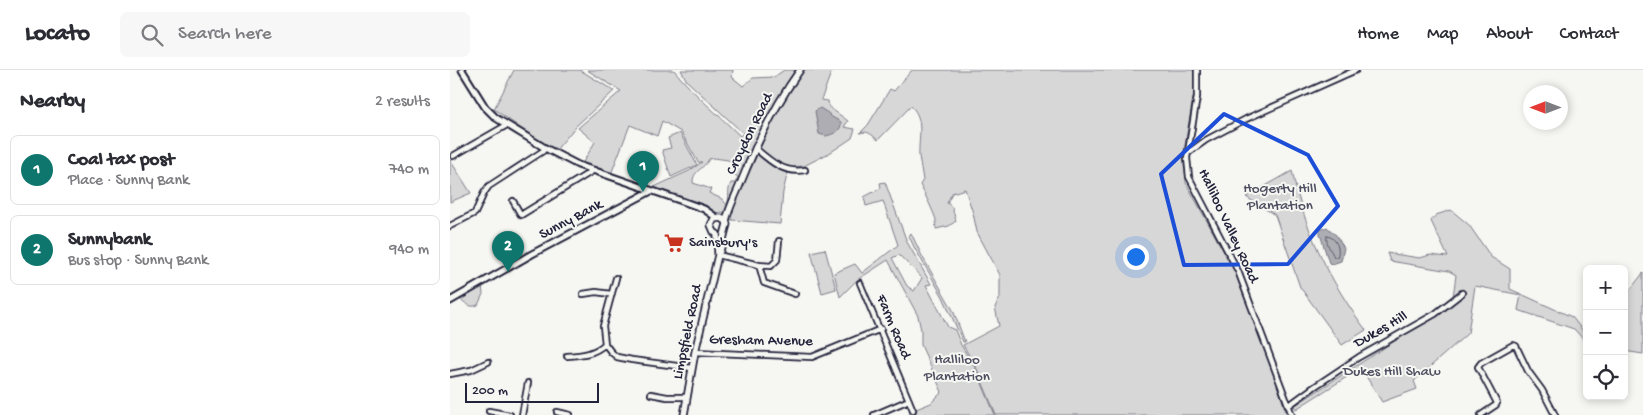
<!DOCTYPE html>
<meta charset="utf-8">
<style>
:root{--surface:#fff;--page:#f7f7f7;--text:#2b2b33;--muted:#7c7c81;--line:#e1e1e2;--accent:#0f766e}
body{margin:0;font-family:"Gochi Hand",sans-serif;background:var(--page);color:var(--text)}
.controls{position:absolute;right:15px;bottom:15px;display:grid;overflow:hidden;border-radius:8px;box-shadow:0 2px 8px #0003}
.controls button{width:45px;height:45px;display:grid;place-items:center;padding:0;border:0;border-bottom:1px solid var(--line);background:var(--surface);color:var(--text);font:25px sans-serif}
.compass{position:absolute;left:1073px;top:15px;width:45px;height:45px;border-radius:50%;background:var(--surface);box-shadow:0 2px 8px #0003;rotate:270deg}
.scale{position:absolute;left:15px;bottom:12px;width:134px;box-sizing:border-box;padding-left:5px;border:2px solid #22223b;border-top:0;font-size:14px;line-height:18px;white-space:nowrap;color:#22223b;-webkit-text-stroke:4px #f6f6f2;paint-order:stroke}
.you{position:absolute;left:685px;top:186px;width:18px;height:18px;margin:-12px;border:4px solid #fff;border-radius:50%;background:#1a73e8;box-shadow:0 0 0 8px #1a73e833}
.badge{display:grid;place-items:center;width:32px;height:32px;border-radius:50%;background:var(--accent);color:#fff;font-size:16px;font-weight:700}
.pin{position:absolute;translate:-50% -41px;filter:drop-shadow(0 1px 2px #0008)}
.pin::after{content:'';position:absolute;top:26px;width:18px;height:15px;background:inherit;clip-path:polygon(0 0,100% 0,50% 100%)}
.list{margin:0;padding:0;list-style:none}
h2{display:flex;justify-content:space-between;align-items:center;height:65px;margin:0;padding:0 20px;font-size:21px}
h2 small{font-size:16px;font-weight:400;color:var(--muted)}
.list li{display:grid;grid-template-columns:32px 1fr auto;gap:15px;align-items:center;box-sizing:border-box;height:70px;margin:0 10px 10px;padding:0 10px;border:1px solid var(--line);border-radius:8px}
.list b{display:block;font-size:19px;white-space:nowrap}
.list p{margin:0;font-size:16px;white-space:nowrap;color:var(--muted)}
.list em{font-size:16px;font-style:normal;color:var(--muted)}
.icon{flex:none;width:28px;height:28px;fill:none;stroke:currentColor;stroke-width:2;stroke-linecap:round;stroke-linejoin:round}
.map{position:relative;flex:none;width:1193px;height:345px;overflow:hidden}
header{display:flex;align-items:center;gap:30px;box-sizing:border-box;height:70px;padding:0 25px;background:var(--surface);border-bottom:1px solid var(--line)}
header strong{font-size:24px}
nav{display:flex;gap:28px;margin-inline-start:auto;font-size:18px}
.search{width:350px;height:45px;background:var(--page);display:flex;align-items:center;gap:12px;box-sizing:border-box;padding:0 18px;border-radius:8px;color:var(--muted);font-size:19px}
main{display:flex}
aside{flex:1;background:var(--surface)}
.map>svg:first-child{display:block}
</style>
<header>
<strong>Locato</strong>
<div class="search"><svg class="icon" aria-label="search" viewBox="0 0 24 24"><circle cx="10" cy="10" r="6"/><path d="M15 15l6 6"/></svg>Search here</div>
<nav><a>Home</a><a>Map</a><a>About</a><a>Contact</a></nav>
</header>
<main>
<aside>
<h2>Nearby<small>2 results</small></h2>
<ul class="list">
<li><span class="badge">1</span><div><b>Coal tax post</b><p>Place · Sunny Bank</p></div><em>740 m</em></li>
<li><span class="badge">2</span><div><b>Sunnybank</b><p>Bus stop · Sunny Bank</p></div><em>940 m</em></li>
</ul>
</aside>
<div class="map">
<svg width="1193" height="345" viewBox="0 0 1193 345">
<rect width="100%" height="100%" fill="#f6f6f2"/>
<filter id="ink" filterUnits="userSpaceOnUse"><feTurbulence type="fractalNoise" baseFrequency=".02" numOctaves="2"/><feDisplacementMap in="SourceGraphic" scale="10" xChannelSelector="R" yChannelSelector="G"/><feConvolveMatrix kernelMatrix="1 2 1 2 8 2 1 2 1" color-interpolation-filters="sRGB"/></filter>
<g filter="url(#ink)">
<path fill="#d7d7d7" stroke="#7c7c89" fill-rule="evenodd" d="M64,0H130L164,21L126,56L106,80L69,57L44,39Z
M137,0H224C243,24 268,44 290,66L293,63L237,11L231,0H283L282,7L293,16L303,8L324,7L334,0H382L371,30L378,31L379,37L398,51L394,57L405,59L402,68L381,82L354,96L339,97L333,122L330,154L282,150L272,142L266,143L255,135L202,118L239,101L252,92H248L231,62L212,51L207,66L180,55L161,104L132,94L145,72L128,58L171,21ZM264,88L278,90L287,94L282,103L288,107L285,113H281C277,120 280,127 277,135L272,129L259,123L261,119L243,113C242,101 254,99 259,89Z
M462,0H745L744,22L734,81L736,113L785,202L822,299L837,345H546L527,299L513,275L549,256L545,237L550,228V205L527,162L523,143L515,119L502,123L497,133L502,137L506,151L499,156L486,159C485,156 486,153 486,150C485,145 473,120 470,115L473,110C472,102 470,94 469,86C468,68 475,49 461,36L428,70C422,65 418,60 410,63L418,55L440,19L444,21Z
M230,63L247,95L221,107L212,80L221,78L218,68Z
M0,90L21,123L0,132Z
M842,101C854,159 881,214 916,260L892,275L850,217L825,145L796,127Z
M435,112L457,172L481,214L476,215L498,257L505,260L511,275L526,299L545,345H460L459,342L481,333L492,322L471,275V260L468,246L438,190L407,210L390,227L384,203L405,194L412,203L448,175L433,131L416,136L414,127L431,118L430,113ZM449,185L472,208L464,221L457,216L442,188Z
M1001,140L1019,155L1041,187L1060,199V219L1122,247L1137,266V273L1124,259L1068,240L1071,225L1025,216L1018,263L964,311L967,319L932,332L911,298L846,339L844,336L1002,234L1006,205L999,201L940,191L937,183L970,188L980,185L998,187L981,151L986,145Z
M461,163L472,186L503,240L515,272H513L493,227L464,177L459,166Z
M375,179L386,219L372,223L361,182Z
M1193,203V284L1174,281V228Z
M32,215L33,224L28,235C19,239 16,232 9,229Z"/>
<path fill="#adadb3" stroke="#757583" d="M370,38L378,43L382,47L391,52C392,61 384,64 376,66L369,64L365,41Z
M877,157L886,165L894,178L891,191L882,194L879,193L870,164V160Z"/>
<g fill="none" stroke-linecap="round" stroke-linejoin="round">
<path stroke="#5a5a6b" stroke-width="1" d="M877,166C886,167 891,179 887,187H884C881,180 875,173 877,166Z"/>
<defs>
<path id="minor" d="M747,0V27L737,88L739,107L788,201L842,345
M305,78C320,91 334,104 355,100
M738,83L756,70L796,49L906,0
M3,86L57,55
M63,131L71,145L144,100
M0,156L25,143L34,123L39,116L93,81L95,78
M268,185L309,195L314,213L345,224
M309,195L321,196L327,190L329,171
M166,208L153,256L155,274L161,282L167,287L182,290L242,298
M410,213L463,340
M133,224L146,222L161,224
M245,282L362,287L431,259
M117,286C132,285 144,284 155,274
M0,304L21,300L38,292
M201,324L217,327H237
M838,336L864,317L909,287L985,244L1012,223
M39,341L60,345
M107,342L120,345
M72,345L78,313
M424,345L459,330
M1031,345L1046,335L1047,333L1028,297L1031,293L1063,275L1066,276L1078,301L1092,320L1105,345"/>
<path id="tertiary" d="M12,0L35,37L46,48L95,78L128,95L232,131L254,139L267,148
M0,231L82,184L201,121"/>
<path id="secondary" d="M276,151C279,137 286,125 291,112C307,72 325,35 350,0
M267,164L264,162L261,155L264,149L271,148L276,151L277,154L270,181
M234,345L245,282L268,185L267,164"/>
</defs>
<use href="#minor" stroke="#22223b" stroke-width="8"/>
<use href="#tertiary" stroke="#22223b" stroke-width="9"/>
<use href="#secondary" stroke="#22223b" stroke-width="9"/>
<use href="#minor" stroke="#f6f6f2" stroke-width="4.5"/>
<use href="#tertiary" stroke="#f6f6f2" stroke-width="5"/>
<use href="#secondary" stroke="#f6f6f2" stroke-width="5.5"/>
</g>
</g>
<path fill="none" stroke="#1d4ed8" stroke-width="4" stroke-linejoin="round" d="M774,44L858,85L888,136L838,194L734,195L711,104Z"/>
<defs>
<symbol id="supermarket-bare" viewBox="-9 -9 18 18"><path d="M-6-5.5h2.5l.6 2H6L4.5 2H-2.5L-4.4-4H-6ZM-1.5 3.2a1.3 1.3 0 1 0 .1 0ZM3 3.2a1.3 1.3 0 1 0 .1 0Z" fill="#c8321e" stroke="#f6f6f2" stroke-width="2.5" paint-order="stroke"/></symbol>
</defs>
<g fill-rule="evenodd">
<use href="#supermarket-bare" x="210" y="159" width="28" height="28"/>
</g>
<g text-anchor="middle" dominant-baseline="central" stroke-width="4" stroke-linejoin="round" paint-order="stroke">
<g font-size="15" fill="#22223b" stroke="#f6f6f2">
<text transform="translate(300 64) rotate(-64)">Croydon Road</text>
<text transform="translate(121 150) rotate(-28)">Sunny Bank</text>
<text transform="translate(778 156) rotate(65)">Halliloo Valley Road</text>
<text transform="translate(443 257) rotate(67)">Farm Road</text>
<text transform="translate(931 260) rotate(-30)">Dukes Hill</text>
<text transform="translate(238 262) rotate(-78)">Limpsfield Road</text>
<text transform="translate(311 271) rotate(1)">Gresham Avenue</text>
</g>
<g font-size="15" fill="#4f4f62" stroke="#f6f6f2">
<text x="830" y="119">Hogerty Hill<tspan x="830" dy="17">Plantation</tspan></text>
<text x="507" y="290">Halliloo<tspan x="507" dy="17">Plantation</tspan></text>
<text x="942" y="302">Dukes Hill Shaw</text>
</g>
<g font-size="15" fill="#22223b" stroke="#f6f6f2" text-anchor="start">
<text x="239" y="173">Sainsbury's</text>
</g>
</g>
</svg>
<div class="controls">
<button>+</button>
<button>−</button>
<button><svg class="icon" aria-label="locate" viewBox="0 0 24 24"><circle cx="12" cy="12" r="6"/><path d="M12 2v4M12 18v4M2 12h4M18 12h4"/></svg></button>
</div>
<svg class="compass" viewBox="-18 -18 36 36"><path d="M0-13l5 13h-10z" fill="#e53935"/><path d="M0 13l5-13h-10z" fill="#7c7c81"/></svg>
<div class="scale">200 m</div>
<div class="you"></div>
<div class="pin badge" style="left:193px;top:122px">1</div>
<div class="pin badge" style="left:58px;top:202px">2</div>
</div>
</main>
